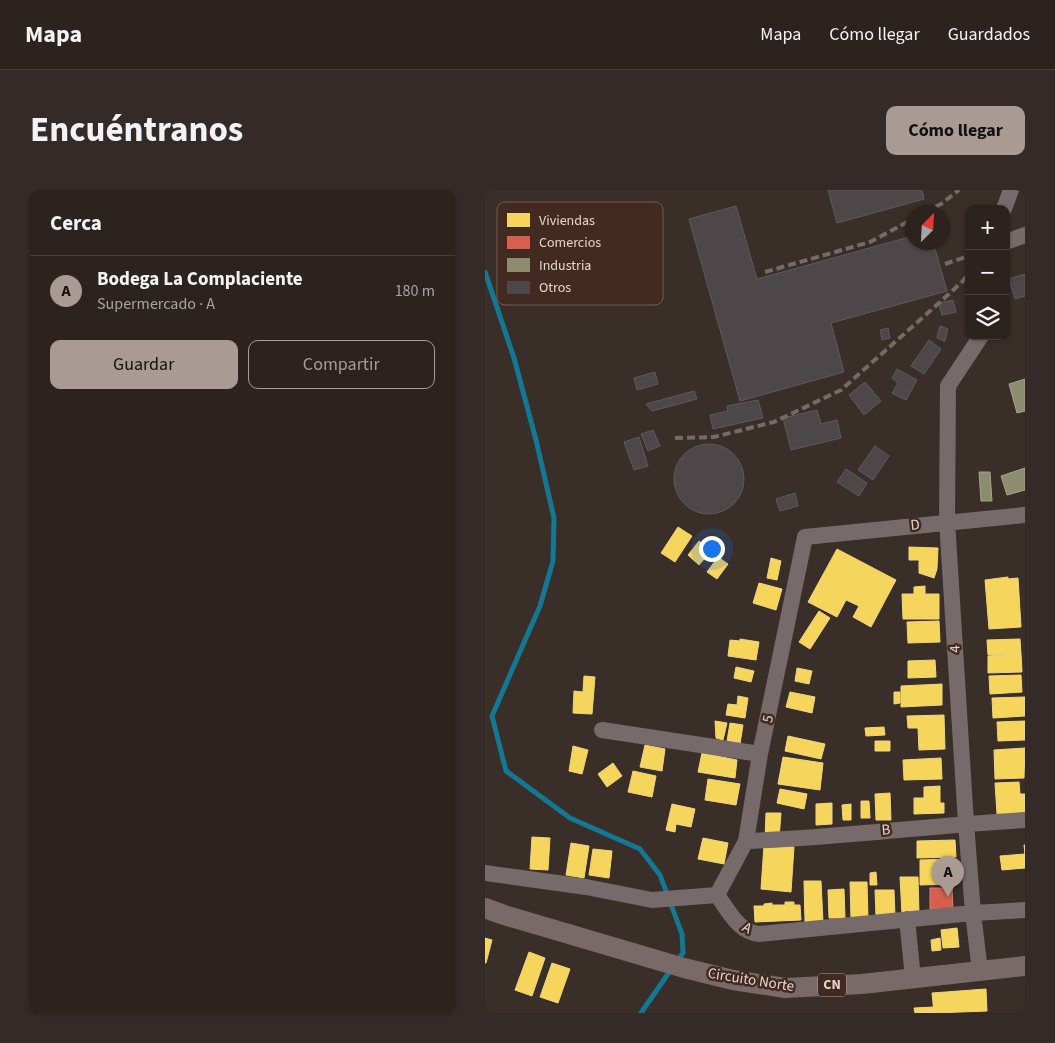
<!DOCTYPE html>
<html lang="es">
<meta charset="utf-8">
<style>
:root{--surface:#2c221e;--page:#342a27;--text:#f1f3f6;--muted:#a6a4a4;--line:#483f3c;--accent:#a99b94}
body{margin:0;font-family:"Source Sans 3",sans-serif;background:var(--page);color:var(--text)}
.controls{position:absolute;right:15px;top:15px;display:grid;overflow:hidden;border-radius:10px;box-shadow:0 1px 4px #0004}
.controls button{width:45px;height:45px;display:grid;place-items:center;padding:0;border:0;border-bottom:1px solid var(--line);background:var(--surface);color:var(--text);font:25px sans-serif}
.compass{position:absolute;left:420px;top:15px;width:45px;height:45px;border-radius:50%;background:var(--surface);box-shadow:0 1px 4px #0004;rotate:24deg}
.you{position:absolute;left:226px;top:358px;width:18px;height:18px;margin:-12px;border:4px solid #fff;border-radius:50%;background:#1a73e8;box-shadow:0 0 0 8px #1a73e833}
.badge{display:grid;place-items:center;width:32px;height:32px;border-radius:50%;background:var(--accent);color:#111;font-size:16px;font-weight:700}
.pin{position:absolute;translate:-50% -41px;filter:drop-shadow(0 1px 2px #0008)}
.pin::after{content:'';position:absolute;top:26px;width:18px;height:15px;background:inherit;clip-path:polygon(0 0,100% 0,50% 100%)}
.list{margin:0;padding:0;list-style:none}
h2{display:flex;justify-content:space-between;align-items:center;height:65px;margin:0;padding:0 20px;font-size:21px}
h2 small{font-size:16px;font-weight:400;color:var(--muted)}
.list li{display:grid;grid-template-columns:32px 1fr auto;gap:15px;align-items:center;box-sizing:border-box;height:70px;padding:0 20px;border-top:1px solid var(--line)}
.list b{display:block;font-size:19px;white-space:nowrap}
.list p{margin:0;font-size:16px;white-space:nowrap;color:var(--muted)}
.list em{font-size:16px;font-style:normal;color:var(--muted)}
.actions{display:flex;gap:10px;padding:15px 20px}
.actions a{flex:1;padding:11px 0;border:1px solid var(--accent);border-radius:10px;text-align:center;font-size:18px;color:var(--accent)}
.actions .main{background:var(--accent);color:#111}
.icon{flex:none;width:28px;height:28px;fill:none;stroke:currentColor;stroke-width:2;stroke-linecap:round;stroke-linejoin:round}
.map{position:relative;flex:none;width:540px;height:823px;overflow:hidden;border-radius:10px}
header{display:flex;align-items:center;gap:30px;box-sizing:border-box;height:70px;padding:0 25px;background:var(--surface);border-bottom:1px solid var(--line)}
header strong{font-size:24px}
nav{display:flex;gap:28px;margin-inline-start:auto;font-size:18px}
.intro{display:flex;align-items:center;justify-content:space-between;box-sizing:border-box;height:120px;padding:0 30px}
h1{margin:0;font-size:35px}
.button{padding:12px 22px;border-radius:10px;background:var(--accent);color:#111;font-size:18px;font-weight:700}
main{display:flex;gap:30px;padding:0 30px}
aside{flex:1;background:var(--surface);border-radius:10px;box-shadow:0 1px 4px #0004}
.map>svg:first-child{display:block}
</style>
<header>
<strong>Mapa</strong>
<nav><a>Mapa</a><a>Cómo llegar</a><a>Guardados</a></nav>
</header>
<div class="intro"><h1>Encuéntranos</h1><a class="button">Cómo llegar</a></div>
<main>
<aside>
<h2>Cerca<small></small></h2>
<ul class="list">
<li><span class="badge">A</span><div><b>Bodega La Complaciente</b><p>Supermercado · A</p></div><em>180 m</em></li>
</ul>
<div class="actions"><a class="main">Guardar</a><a>Compartir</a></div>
</aside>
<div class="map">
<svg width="540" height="823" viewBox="0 0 540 823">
<rect width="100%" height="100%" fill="#3a2e28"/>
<path fill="#f6d55c" stroke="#f1d57e" d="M193,337L207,346L190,372L176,363Z
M214,351L227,360L214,375L203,365Z
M424,357L453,358L452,379L449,388L434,383V370H424Z
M352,359L411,390L386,437L368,427L374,416L361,410L352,427L323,412Z
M233,367L243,374L232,389L222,382Z
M286,368L296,371L292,390L282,388Z
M523,387V389L533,388L536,437L504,439L500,390Z
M274,393L297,399L291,420L268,413Z
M440,396V404H454V429H418L417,404H429V397Z
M334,421L345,428L325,459L314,452Z
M454,431L455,452L423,453L422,432Z
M255,449L274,452L271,470L243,466L245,450L255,451Z
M535,449L536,464L503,465L502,450Z
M536,464L537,482L503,483V466Z
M450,470L451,487L423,488V471Z
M251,477L269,481L266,492L249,488Z
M312,478L327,481L324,494L310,491Z
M536,485L537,502L505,504L504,486Z
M99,486L110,487L107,524L88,523L89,501L98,502Z
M457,494V515L416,517V496Z
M305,502L330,507L327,523L301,517Z
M409,502H415V513L409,514Z
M253,506L263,508L260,528L241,525L243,514L252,515Z
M540,507V526L508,528L507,508Z
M459,525L460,559L434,560L433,538H423L422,526Z
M230,531L242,533L238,550L231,548Z
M540,531V550L513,551L512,532Z
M245,533L258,535L255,554L242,551Z
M399,537L400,545L381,546L380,538Z
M303,546L340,554L336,569L300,561Z
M390,551H405V561H390Z
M160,555L180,559L177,581L155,577Z
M88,556L103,560L97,584L84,581Z
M540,558L539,588L510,589L509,560Z
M217,563L252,570L250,588L213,582Z
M298,567L338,573L335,600L293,594Z
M456,568L457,589L419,590L418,570Z
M128,573L137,586L122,597L113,584Z
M148,581L171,586L167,607L143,602Z
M223,589L255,594L251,615L220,610Z
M534,592L535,604H540V623L512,624L510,593Z
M455,596V613H459V623L429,624V608H439V597Z
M295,599L322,604L319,619L292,613Z
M405,603L406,630H391L390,604Z
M376,611H384L385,628H376Z
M347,613V634L331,635V614Z
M187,614L210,619L206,637L191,634L190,642L181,640Z
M366,614V630H358L357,615Z
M281,623H296L294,649L280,650Z
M47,647L65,648L63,680L45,679Z
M218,648L243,653L239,674L213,669Z
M470,650L471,667L432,668V651Z
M86,653L104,656L99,688L81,685Z
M279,655L309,657L306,702L276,699Z
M539,655H540V678L517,680L515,666L540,664Z
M108,659L127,661L124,688L104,685Z
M470,669L471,694L435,695V670Z
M391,682L392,695H385V683Z
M415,687H433L434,724H417Z
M319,691H336L338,732L320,733Z
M365,692H382L383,728H366Z
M359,699L360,728H344L343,700Z
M390,700H409L410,726H391Z
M300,712H309V715H315L316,730L270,732L269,716H279V714L287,713V715H300Z
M472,738L474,757L458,758L456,740Z
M0,748L7,750L1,773H0Z
M455,748L456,760L447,761L446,750Z
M44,762L60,768L47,806L30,800Z
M67,773L85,779L73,813L55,807Z
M501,799L502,821L449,823L447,803Z
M448,817L449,823H430L429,818Z"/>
<path fill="#d6604d" stroke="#da8374" d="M445,698H467L468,719H445Z"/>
<path fill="#8c8c6e" stroke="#a7a28b" d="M540,189V221L532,223L524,194Z
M540,278V300L522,305L516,286Z
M494,282H505L507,311H496Z"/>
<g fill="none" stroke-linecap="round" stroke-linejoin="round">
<path stroke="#137892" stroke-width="5" d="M0,82L29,168L51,250L69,328L68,371L55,416L7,526L21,581L85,628L155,659L175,685L197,744L198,763L192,771
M156,823L187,778"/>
</g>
<path fill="#4e4749" stroke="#605a5d" d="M343,0H437L439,9L352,33Z
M251,16L272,89L428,46V52H448L462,101L346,133L359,182L255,211L204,29Z
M540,84V106L530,109L524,89Z
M468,110L471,122L457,125L454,113Z
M455,136L463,139L460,151L452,148Z
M403,138L405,148L397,150L395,140Z
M444,150L456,159L439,184L426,176Z
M412,179L432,190L421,210L407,203L413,193L407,188Z
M170,182L173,194L152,200L149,188Z
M380,192L396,211L379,225L364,205Z
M209,201L212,209L167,221L161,214Z
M273,210L278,228L228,239L225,225L243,221L242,216Z
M332,220L336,234L352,230L356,248L306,260L298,228Z
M168,240L175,256L163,261L156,244Z
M154,247L163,276L149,280L139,252Z
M189 289a35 35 0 1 1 70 0a35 35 0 1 1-70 0Z
M390,256L404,266L388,290L373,280Z
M361,279L382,293L374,306L352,292Z
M310,303L313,316L295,321L291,309Z"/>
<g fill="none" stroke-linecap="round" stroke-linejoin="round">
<path stroke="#776a6a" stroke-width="16" d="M519,19L526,0
M521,52L540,45
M117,540L275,564
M261,651C354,648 447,635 540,630
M0,683L101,697L167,710L232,705
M232,705L261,651L275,564L320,347L540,325
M232,705C244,721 253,742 274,744L488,723L540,720
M422,729L428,788
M495,781L488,723L481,633L462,331L463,196L496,146"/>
<path stroke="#796a69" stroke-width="20" d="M0,718L19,725L199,778L248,790L300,798L377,794L540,776"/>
<path stroke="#766a68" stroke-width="4" stroke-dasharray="8 4" stroke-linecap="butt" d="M440,22L456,14L474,0
M521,50L540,42
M460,74L484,66
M280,82L385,52L428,29
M190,248L229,247L289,232L356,200L454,113L477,92L484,83"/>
</g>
<g text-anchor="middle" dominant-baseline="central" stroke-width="5" stroke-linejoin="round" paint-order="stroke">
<rect fill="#422a20" stroke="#b4a29a" stroke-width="1" x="333" y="783.5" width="28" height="23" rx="4"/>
<g font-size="14" font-weight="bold" fill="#e5d5ce">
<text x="347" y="795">CN</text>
</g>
<g font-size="15" fill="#e5d5ce" stroke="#422a20">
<text transform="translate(430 335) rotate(-6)">D</text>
<text transform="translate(470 459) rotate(-93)">4</text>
<text transform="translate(283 529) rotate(-78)">5</text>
<text transform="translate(401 640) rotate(-5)">B</text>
<text transform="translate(262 738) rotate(29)">A</text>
<text transform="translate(266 790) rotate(9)">Circuito Norte</text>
</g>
</g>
<rect x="12" y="12" width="166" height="103" rx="8" fill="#422a20" stroke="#735d54" stroke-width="1"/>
<rect x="22" y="23" width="23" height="14" fill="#f6d55c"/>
<rect x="22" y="46" width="23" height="13" fill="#d6604d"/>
<rect x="22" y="68" width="23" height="14" fill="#8c8c6e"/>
<rect x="22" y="91" width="23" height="13" fill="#4e4749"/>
<g font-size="14" fill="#e5d5ce">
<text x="54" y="35">Viviendas</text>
<text x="54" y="57">Comercios</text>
<text x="54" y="80">Industria</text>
<text x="54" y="102">Otros</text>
</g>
</svg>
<div class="controls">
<button>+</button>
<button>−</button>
<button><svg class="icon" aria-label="layers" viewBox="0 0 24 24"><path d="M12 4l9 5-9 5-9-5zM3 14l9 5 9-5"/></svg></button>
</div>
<svg class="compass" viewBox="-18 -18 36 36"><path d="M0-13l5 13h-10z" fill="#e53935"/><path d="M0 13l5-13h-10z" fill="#a6a4a4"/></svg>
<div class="you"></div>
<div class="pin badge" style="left:463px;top:707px">A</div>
</div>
</main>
